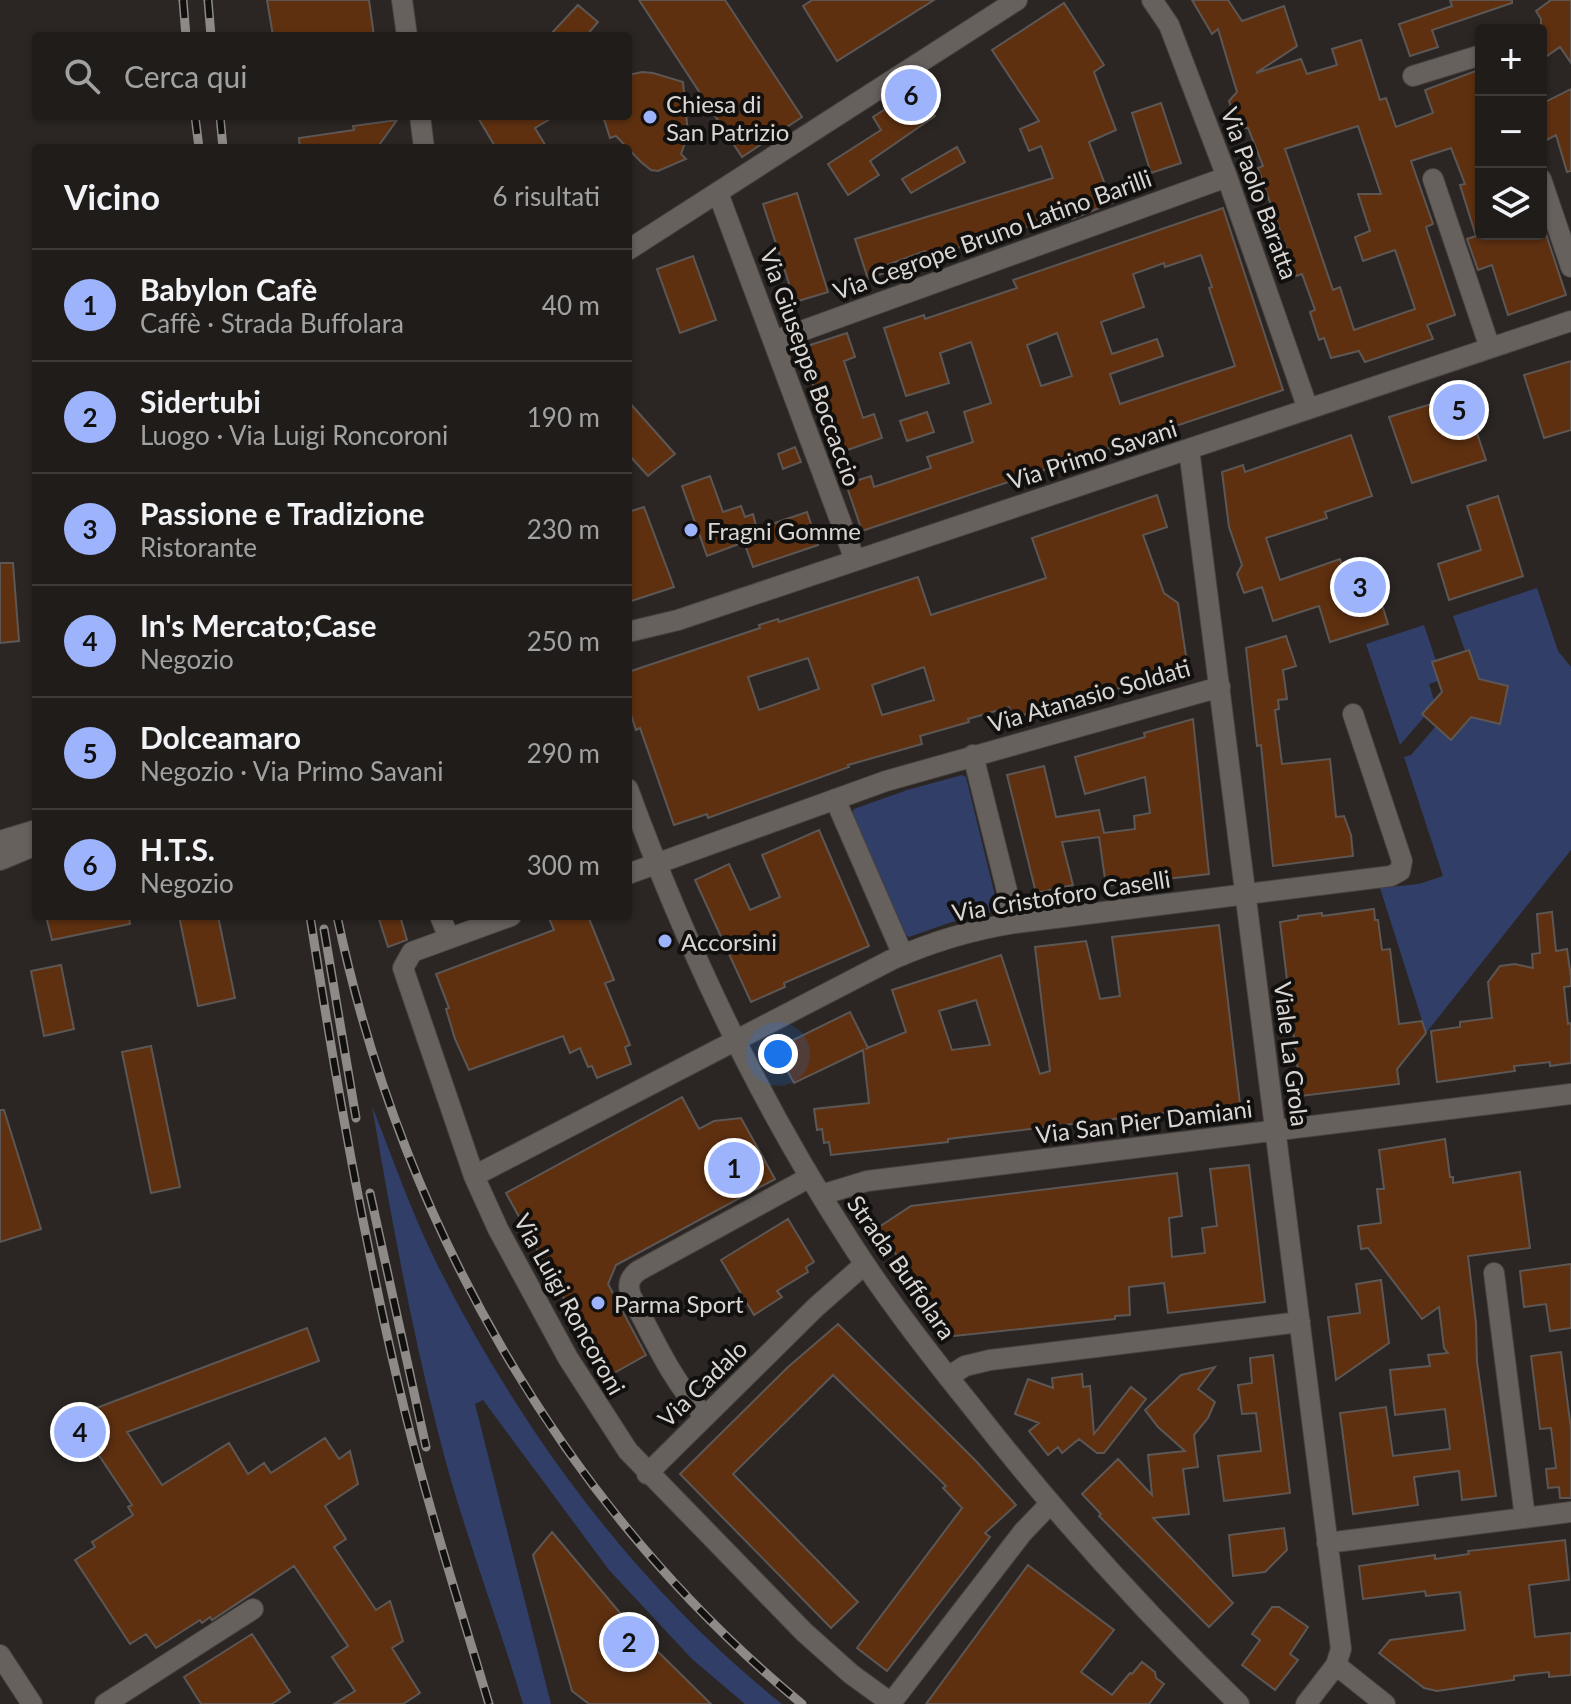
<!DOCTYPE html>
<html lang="it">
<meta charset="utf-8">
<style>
:root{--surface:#201c1a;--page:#282523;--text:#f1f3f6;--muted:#a2a1a2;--line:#3d3a39;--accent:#9db4fd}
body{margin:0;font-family:Lato,sans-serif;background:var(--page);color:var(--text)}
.controls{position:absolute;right:24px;top:24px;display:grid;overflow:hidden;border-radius:8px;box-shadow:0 2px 6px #0004}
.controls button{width:72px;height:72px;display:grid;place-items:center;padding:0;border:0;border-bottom:2px solid var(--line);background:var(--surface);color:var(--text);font:40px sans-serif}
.you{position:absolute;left:778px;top:1054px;width:28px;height:28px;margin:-20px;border:6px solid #fff;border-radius:50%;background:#1a73e8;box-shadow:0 0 0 12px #1a73e833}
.badge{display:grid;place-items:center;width:52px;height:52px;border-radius:50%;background:var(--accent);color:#111;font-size:26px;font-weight:700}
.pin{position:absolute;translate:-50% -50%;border:4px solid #fff;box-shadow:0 2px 8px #0006}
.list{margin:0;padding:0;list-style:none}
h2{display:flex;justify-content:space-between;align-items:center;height:104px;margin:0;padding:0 32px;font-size:34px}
h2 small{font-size:26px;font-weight:400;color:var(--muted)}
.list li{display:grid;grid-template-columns:52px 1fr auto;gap:24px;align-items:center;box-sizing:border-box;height:112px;padding:0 32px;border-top:2px solid var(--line)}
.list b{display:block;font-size:30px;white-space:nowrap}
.list p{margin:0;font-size:26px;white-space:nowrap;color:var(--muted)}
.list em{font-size:26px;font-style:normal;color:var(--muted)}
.icon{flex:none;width:44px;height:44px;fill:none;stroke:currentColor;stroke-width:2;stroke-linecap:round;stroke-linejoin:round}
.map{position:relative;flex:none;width:1571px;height:1704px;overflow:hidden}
.search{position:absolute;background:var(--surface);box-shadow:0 2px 6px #0004;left:32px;top:32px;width:600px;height:88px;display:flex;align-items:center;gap:20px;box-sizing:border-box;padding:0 28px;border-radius:8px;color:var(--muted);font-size:30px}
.panel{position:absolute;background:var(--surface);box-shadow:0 2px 6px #0004;left:32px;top:144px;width:600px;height:776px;border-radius:8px}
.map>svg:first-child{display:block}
</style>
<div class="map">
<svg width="1571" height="1704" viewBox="0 0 1571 1704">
<rect width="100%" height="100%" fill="#2b2623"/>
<path fill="#313e68" d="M1537,588L1558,651L1571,667V850L1426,1033L1380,888L1419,884L1443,876L1404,757L1411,755L1436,726L1467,711L1477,719L1500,723L1508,686L1479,679L1469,651H1465L1453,616Z
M1424,625L1436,661L1438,681L1429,684L1434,700L1425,716L1400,745L1366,644Z
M962,775L966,777L998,908L996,911L952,922L909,937L906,935L852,813L854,809L907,790Z
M372,1106C392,1156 410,1209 434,1258C518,1427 634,1586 782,1704H745L692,1659L609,1570L483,1400L475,1404L551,1704H523C496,1614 462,1527 439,1436C411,1327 391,1216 372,1106Z"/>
<path fill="#5e3010" stroke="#5c5754" stroke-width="2" fill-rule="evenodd" d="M267,0H369L374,36H273Z
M639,0H725L802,117L742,157Z
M812,0H934L837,61L803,6Z
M1192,0H1228L1242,21L1284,6L1297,46L1256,73L1301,59L1307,74L1337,65L1332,49L1361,40L1380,100L1386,98L1396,127L1433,113L1425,90L1481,69V234H1546L1566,295L1508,315L1492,265L1478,270L1467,239L1476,236L1460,185L1465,184L1451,148L1411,161L1433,224L1426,227L1455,315L1427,325L1433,339L1365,362L1359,351L1331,358L1324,338L1319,340L1310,312L1315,310L1302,274L1296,276L1258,168L1263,166L1248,128H1238L1229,101L1237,92L1218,29L1212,34ZM1358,126L1381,194H1358L1370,231L1355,237L1363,261L1395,250L1415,309L1354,330L1340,287L1333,290L1285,149Z
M1450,0H1512V3L1432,30L1438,47L1410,56L1399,24L1452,6Z
M1551,0H1571V63L1560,47L1541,60V19L1536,11Z
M1064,3L1104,65L1094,72L1116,130L1089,142L1112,203L1072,219L1070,214L927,257L925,251L884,266L887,272L868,279L855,239L1053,178L1041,146L1029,151L1020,129L1039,121L992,50Z
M578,5L598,22L586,36H549Z
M642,72L653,73L683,82L688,134L681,154L686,159L658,171L651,170L641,162L616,136L610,138L603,116H628V75Z
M916,89L935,116L870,161L879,175L848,195L828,164L881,130L873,117Z
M1571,89V171L1567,172L1556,135L1541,143V104Z
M1161,103L1181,163L1151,173L1132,113Z
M477,116H555L535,128L547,148H496Z
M397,120L377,148H300L299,138L354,130L353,126Z
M957,147L965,162L911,193L902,179Z
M797,193L828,292L795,302L763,204Z
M1223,208L1283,390L862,531L846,484L871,476L874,487L931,468L927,457L973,442L964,412L991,403L971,342L940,353L949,383L906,396L884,328L924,315L925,319L1017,288L1013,280ZM1201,255L1212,287L1209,288L1235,366L1120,404L1110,374L1163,356L1157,339L1112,354L1101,322L1144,307L1133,274L1164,263L1165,267ZM1057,333L1072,376L1041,386L1027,345Z
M693,256L716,320L680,333L657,269Z
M847,333L855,357L844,361L863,418L874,414L882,438L836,454L801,348Z
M1571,361V430L1544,438L1524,375Z
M1464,394L1486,460L1412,483L1389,417Z
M628,401L675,454L648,476L628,454Z
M927,412L934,432L907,441L900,421Z
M1351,435L1372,496L1325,512L1327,518L1266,538L1280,580L1340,559L1350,590L1375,582L1388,624L1330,642L1319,606L1273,621L1262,587L1244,593L1237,574L1242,565L1229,527L1222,472L1243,465L1245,472Z
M795,447L801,462L783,469L778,454Z
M710,476L723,512L741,506L745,517L753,514L757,529L807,512L818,545L753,567L744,542L707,556L682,486Z
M1157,495L1167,527L1143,535L1164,593L1178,603L1188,669L1012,718L1009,707L968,719L969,722L920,736L922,744L848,765L849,767L708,818L707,814L674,825L640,728L636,730L628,705V672L760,628L759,625L778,619L779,622L918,577L931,615L1046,578L1032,538ZM808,658L819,689L759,710L748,677ZM924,667L934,700L882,715L872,685Z
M1498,496L1523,576L1449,600L1438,564L1481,550L1467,506Z
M644,507L674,587L628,602V512Z
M0,563H13L19,641L0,643Z
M1286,636L1296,666L1283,670L1287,699L1278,700L1279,709L1275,710L1282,764L1330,759L1336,817L1344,816L1351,835L1353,856L1273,866L1261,745L1257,746L1246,648Z
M1469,650L1479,679L1508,686L1500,724L1471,717L1451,740L1422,714L1442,692L1432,662Z
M1193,719L1209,874L1106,886L1099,837L1062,842L1073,885L1036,893L1007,775L1044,766L1056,817L1099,810L1104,833L1135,829L1134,816L1150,813L1145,777L1085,794L1075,757L1145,737L1144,733Z
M819,830L869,946L784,983L785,987L751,1002L695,880L729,864L750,910L780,897L762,855Z
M1374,909L1375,920H1378L1382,950L1390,949L1399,1024L1422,1021L1426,1033L1397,1069L1399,1084L1301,1096L1280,922L1298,919V916L1322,913V916Z
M1552,912L1556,951L1567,949L1571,977V986L1564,987L1568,1024L1571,1023V1063L1550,1066V1062L1514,1066L1515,1071L1437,1082L1431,1031L1460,1027V1022L1492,1018L1488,982L1500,966L1515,964L1533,968L1532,954L1540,953L1537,914Z
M46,916H129L130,924L52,940Z
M179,916H218L235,998L198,1006Z
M378,916H400L407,940L388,947Z
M548,916H588L614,980L605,983L630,1045L625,1047L631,1064L597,1078L592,1066L588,1067L580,1048L570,1053L563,1036L469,1070L455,1039L446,1009L449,1008L436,974L554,930Z
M1219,925L1240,1104L948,1139V1142L831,1155L829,1142L824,1143L822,1129L817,1130L814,1109L869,1103L863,1050L794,1083L775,1049L850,1012L868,1048L865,1049L906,1032L892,990L1001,955L1040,1074L1050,1071L1035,947L1086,941L1100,999L1120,996L1112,937ZM976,1000L990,1045L952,1050L939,1011Z
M61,965L74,1029L44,1036L31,971Z
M151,1046L180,1187L151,1193L122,1052Z
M682,1097L699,1129L714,1121L741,1118L775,1179L616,1265L608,1284L646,1355L607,1377L506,1193Z
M0,1110H4L41,1229L0,1242Z
M1445,1139L1450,1177H1453V1183L1520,1172L1530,1248L1468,1256L1476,1323L1477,1362L1496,1496L1462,1500L1459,1471L1414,1477L1418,1505L1353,1514L1340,1413L1386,1407L1393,1456L1450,1449L1445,1409L1395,1415L1390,1370L1430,1366L1428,1355L1448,1353L1444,1348L1439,1307L1422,1319L1368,1248L1361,1249L1358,1226L1381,1223L1377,1189H1384L1379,1150Z
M1249,1165L1265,1302L1168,1313L1164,1283L1129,1287L1130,1315L1115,1316V1319L954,1336L915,1280L909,1282L899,1266L902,1264L879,1227L911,1206L1177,1173L1182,1216L1169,1218L1172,1257L1205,1253L1202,1228L1217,1226L1210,1169Z
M788,1219L814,1262L806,1267L808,1272L777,1291L782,1297L754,1315L721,1260Z
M1571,1264V1328L1550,1331L1546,1304L1524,1307L1520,1271Z
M1381,1280L1389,1343L1336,1380L1328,1317L1360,1313L1356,1284Z
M838,1324L975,1460L1016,1505L985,1533L990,1537L887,1671L857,1648L962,1508L943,1488L946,1486L833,1375L733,1474L858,1602L831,1628L680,1474L788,1367Z
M307,1328L319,1361L127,1432L162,1485L229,1443L248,1474L264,1463L271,1473L325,1438L339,1459L350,1451L358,1484L325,1506L346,1539L334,1547L376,1610L390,1601L403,1641L392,1648L420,1693L403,1704H334L355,1691L332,1657L348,1646L294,1566L212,1620L210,1617L202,1623L200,1620L156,1648L146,1634L130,1644L75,1560L95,1547L92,1542L133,1515L128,1507L132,1505L92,1445L88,1446L70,1418Z
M1561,1352L1571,1429V1498H1560L1559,1487L1548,1488L1546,1469L1556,1468L1551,1428L1540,1429L1531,1356Z
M1273,1355L1290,1493L1224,1501L1218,1456L1261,1451L1256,1413L1242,1414L1238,1385L1252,1383L1250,1358Z
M1215,1367L1198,1389L1215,1402L1208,1418L1194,1435L1198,1467L1183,1469L1189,1514L1153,1518L1233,1603L1209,1627L1099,1516L1101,1514L1082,1494L1118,1459L1152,1495L1148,1455L1185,1451L1158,1427L1145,1410L1181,1375Z
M1082,1374L1083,1387L1090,1386L1094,1434L1131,1387L1146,1399L1104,1453H1097L1079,1439L1062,1453L1058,1447L1048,1455L1029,1431L1039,1423L1015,1414L1028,1379L1053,1388L1052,1378Z
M1284,1528L1287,1550L1265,1572L1233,1576L1229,1535Z
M552,1532L626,1620L711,1704H589L572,1691L533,1555Z
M1565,1540L1569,1580L1529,1585L1535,1637L1571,1633V1675L1549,1677V1672L1514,1676V1680L1437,1691L1424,1688L1379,1653L1390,1640L1465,1630L1460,1592L1426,1596L1425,1591L1363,1599L1359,1566L1435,1555V1559L1469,1554L1468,1551Z
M1028,1565L1114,1630L1081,1672L1112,1695L1130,1673L1132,1674L1142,1662L1155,1672L1156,1678L1164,1684L1149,1704H926Z
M1272,1607H1279L1308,1627L1290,1654L1298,1660L1275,1690L1242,1665L1260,1640L1252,1634Z
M252,1634L290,1692L272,1704H201L184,1677Z"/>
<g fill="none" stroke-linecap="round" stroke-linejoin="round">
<defs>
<path id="minor" d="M402,0L407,36
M1152,0L1169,25L1227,177L1308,409
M1413,76L1481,55
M420,116L424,148
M1433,179L1490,348
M1541,179L1571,267
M718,193L855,560
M628,250L1017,0
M774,341L1227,177
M1189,449L1341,1649L1336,1665L1306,1704
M628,632L678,620L1571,321
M973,755L1015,923
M628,789C686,947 759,1102 851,1243C888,1301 930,1355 973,1408C1055,1513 1143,1611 1239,1704
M835,799L903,955
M0,841L36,830
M0,860L36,845
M628,874L886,781L1220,687
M440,916L449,938
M511,916L412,952L403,968L474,1176L498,1229L568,1358L628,1451L804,1632L851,1674L891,1703L1023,1532L1050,1504
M474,1176L891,960C931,942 971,930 1015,923L1391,876L1400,871L1402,861L1353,714
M821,1195L867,1181L1571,1094
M1494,1273L1525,1518
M948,1377L965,1366L990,1360L1300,1322
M705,1416C672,1382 653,1337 631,1296C627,1285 629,1278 638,1271L810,1177
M647,1474L816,1307L865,1264
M1327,1543L1571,1512
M0,1655L32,1704
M1336,1665L1385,1704
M105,1704L253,1609"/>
</defs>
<use href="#minor" stroke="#464341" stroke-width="22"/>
<use href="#minor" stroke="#67615e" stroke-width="20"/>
<defs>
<path id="rail" d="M183,0L186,36
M208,0L211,36
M195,116L199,148
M220,116L223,148
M310,916C336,1082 365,1248 405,1412C429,1510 460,1607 489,1704
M337,916C401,1221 561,1505 802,1704
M324,929L356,1118
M370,1193L426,1447"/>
</defs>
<use href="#rail" stroke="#8e8a88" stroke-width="9"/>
<use href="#rail" stroke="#12100e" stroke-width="6" stroke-dasharray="18" stroke-linecap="butt"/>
</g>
<g fill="#9db4fd" stroke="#12100e" stroke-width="3">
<circle cx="650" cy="117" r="8"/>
<circle cx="691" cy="530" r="8"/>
<circle cx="665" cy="941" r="8"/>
<circle cx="598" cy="1303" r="8"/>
</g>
<g text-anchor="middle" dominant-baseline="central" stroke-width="8" stroke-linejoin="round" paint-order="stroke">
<g font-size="24" fill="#d9d6d4" stroke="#12100e" text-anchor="start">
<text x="666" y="103">Chiesa di<tspan x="666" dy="28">San Patrizio</tspan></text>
<text x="707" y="530">Fragni Gomme</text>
<text x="681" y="941">Accorsini</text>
<text x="614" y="1303">Parma Sport</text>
</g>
<g font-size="24" fill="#d9d6d4" stroke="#12100e">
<text transform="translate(1260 193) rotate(70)">Via Paolo Baratta</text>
<text transform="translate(992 234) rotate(-20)">Via Cegrope Bruno Latino Barilli</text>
<text transform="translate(811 367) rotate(70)">Via Giuseppe Boccaccio</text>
<text transform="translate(1092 454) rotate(-18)">Via Primo Savani</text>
<text transform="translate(1089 695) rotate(-16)">Via Atanasio Soldati</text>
<text transform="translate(1061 895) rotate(-9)">Via Cristoforo Caselli</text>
<text transform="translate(1292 1054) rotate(83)">Viale La Grola</text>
<text transform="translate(1144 1121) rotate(-7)">Via San Pier Damiani</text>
<text transform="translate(902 1267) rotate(55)">Strada Buffolara</text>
<text transform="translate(570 1304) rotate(61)">Via Luigi Roncoroni</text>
<text transform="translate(702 1383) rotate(-44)">Via Cadalo</text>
</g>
</g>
</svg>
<div class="controls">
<button>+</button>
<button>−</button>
<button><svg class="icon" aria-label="layers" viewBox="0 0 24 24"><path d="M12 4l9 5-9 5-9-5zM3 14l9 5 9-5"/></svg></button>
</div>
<div class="you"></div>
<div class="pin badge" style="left:734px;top:1168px">1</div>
<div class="pin badge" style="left:629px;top:1642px">2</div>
<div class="pin badge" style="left:1360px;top:587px">3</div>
<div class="pin badge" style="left:80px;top:1432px">4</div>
<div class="pin badge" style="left:1459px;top:410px">5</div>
<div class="pin badge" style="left:911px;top:95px">6</div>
<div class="search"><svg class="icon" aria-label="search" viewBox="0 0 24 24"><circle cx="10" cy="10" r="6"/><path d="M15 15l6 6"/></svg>Cerca qui</div>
<section class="panel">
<h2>Vicino<small>6 risultati</small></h2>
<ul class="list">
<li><span class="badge">1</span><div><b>Babylon Cafè</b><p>Caffè · Strada Buffolara</p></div><em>40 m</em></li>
<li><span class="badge">2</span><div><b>Sidertubi</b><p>Luogo · Via Luigi Roncoroni</p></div><em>190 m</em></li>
<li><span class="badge">3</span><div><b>Passione e Tradizione</b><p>Ristorante</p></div><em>230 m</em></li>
<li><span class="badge">4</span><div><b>In's Mercato;Case</b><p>Negozio</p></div><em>250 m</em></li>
<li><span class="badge">5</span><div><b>Dolceamaro</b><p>Negozio · Via Primo Savani</p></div><em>290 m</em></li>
<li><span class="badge">6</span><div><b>H.T.S.</b><p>Negozio</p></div><em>300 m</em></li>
</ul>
</section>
</div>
